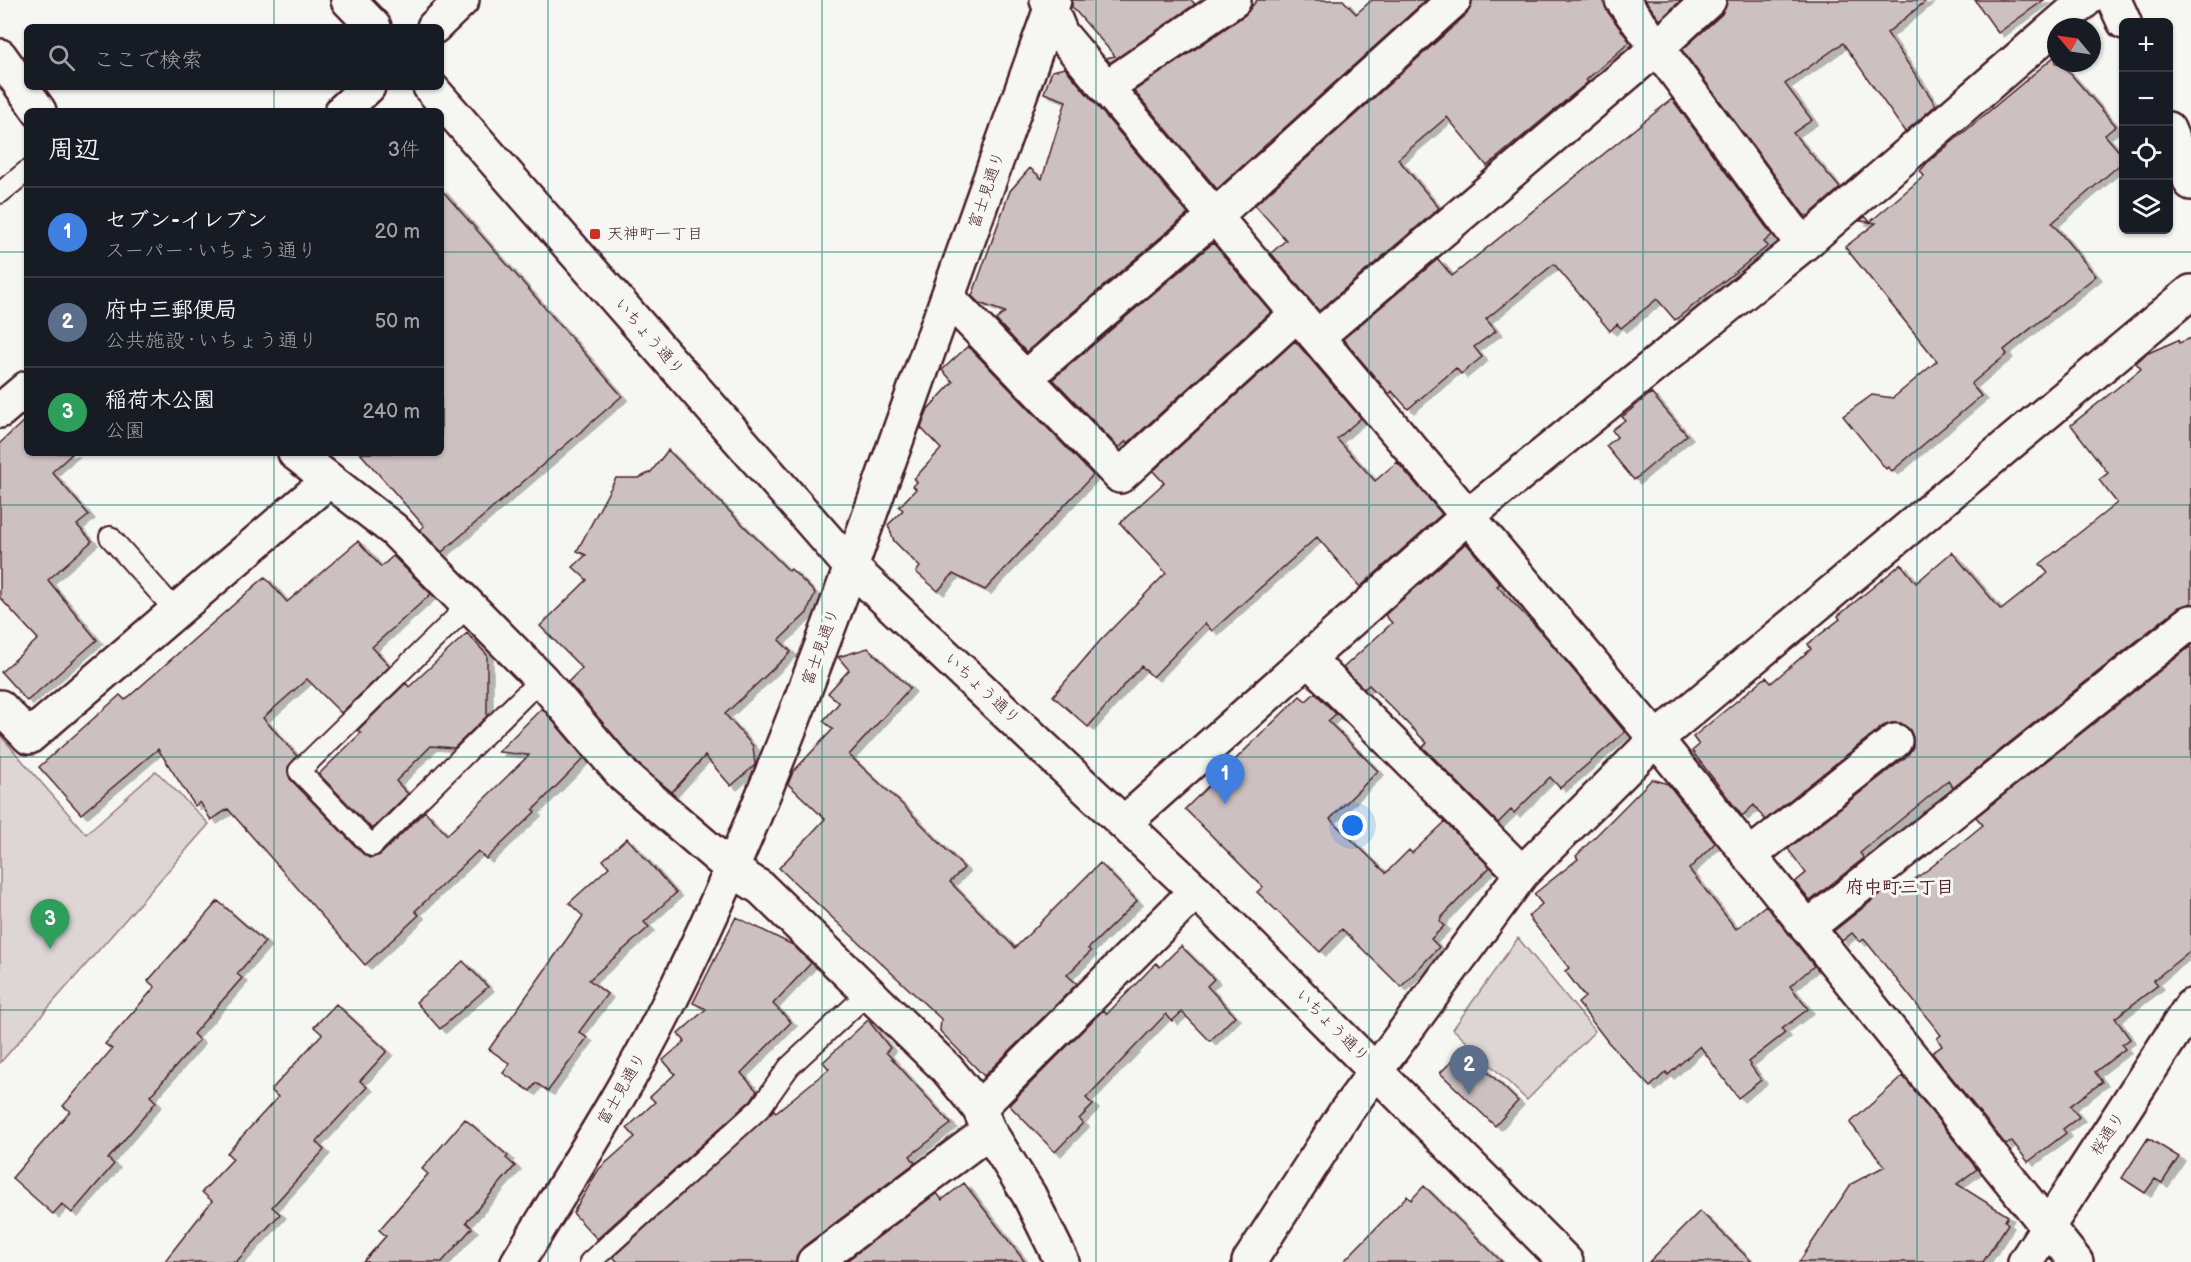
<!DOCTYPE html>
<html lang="ja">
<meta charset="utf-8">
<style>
:root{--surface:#171b24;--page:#20242c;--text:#f1f3f6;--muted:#9ea1a6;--line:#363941;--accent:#d93025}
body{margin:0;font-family:"Balsamiq Sans","Klee One",sans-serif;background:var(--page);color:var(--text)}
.controls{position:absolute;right:18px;top:18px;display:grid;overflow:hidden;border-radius:9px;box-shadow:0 2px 4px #0004}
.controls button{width:54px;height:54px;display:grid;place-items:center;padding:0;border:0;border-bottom:2px solid var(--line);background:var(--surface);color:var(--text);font:30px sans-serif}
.compass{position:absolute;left:2047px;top:18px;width:54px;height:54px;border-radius:50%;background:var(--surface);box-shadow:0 2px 4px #0004;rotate:299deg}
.you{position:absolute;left:1353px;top:826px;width:21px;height:21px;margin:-15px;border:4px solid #fff;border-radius:50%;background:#1a73e8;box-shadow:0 0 0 9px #1a73e833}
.badge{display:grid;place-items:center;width:39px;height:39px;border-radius:50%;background:var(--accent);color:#fff;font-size:20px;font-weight:700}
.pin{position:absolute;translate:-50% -50px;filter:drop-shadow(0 2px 3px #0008)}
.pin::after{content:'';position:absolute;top:32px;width:21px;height:18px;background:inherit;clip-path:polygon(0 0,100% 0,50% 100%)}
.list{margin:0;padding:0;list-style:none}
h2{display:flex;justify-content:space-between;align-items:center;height:78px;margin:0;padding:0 24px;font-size:26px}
h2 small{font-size:20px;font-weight:400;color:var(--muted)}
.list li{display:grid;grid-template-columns:39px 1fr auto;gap:18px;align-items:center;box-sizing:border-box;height:90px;padding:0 24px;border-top:2px solid var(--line)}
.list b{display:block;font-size:22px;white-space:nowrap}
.list p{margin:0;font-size:20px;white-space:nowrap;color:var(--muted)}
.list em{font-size:20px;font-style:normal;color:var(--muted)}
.icon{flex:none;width:33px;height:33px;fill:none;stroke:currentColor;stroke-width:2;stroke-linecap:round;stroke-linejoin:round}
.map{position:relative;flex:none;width:2191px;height:1262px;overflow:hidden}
.search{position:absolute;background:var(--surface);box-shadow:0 2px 4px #0004;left:24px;top:24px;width:420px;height:66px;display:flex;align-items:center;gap:15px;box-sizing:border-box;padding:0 21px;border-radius:9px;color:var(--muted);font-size:22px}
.panel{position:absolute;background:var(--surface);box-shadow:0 2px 4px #0004;left:24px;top:108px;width:420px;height:348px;border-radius:9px}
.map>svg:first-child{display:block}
</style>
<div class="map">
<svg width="2191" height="1262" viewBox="0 0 2191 1262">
<defs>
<filter id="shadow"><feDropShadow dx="6" dy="4" stdDeviation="0" flood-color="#0004"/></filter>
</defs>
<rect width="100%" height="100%" fill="#f6f6f2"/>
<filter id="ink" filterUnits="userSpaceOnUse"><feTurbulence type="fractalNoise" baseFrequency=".0167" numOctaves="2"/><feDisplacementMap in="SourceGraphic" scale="12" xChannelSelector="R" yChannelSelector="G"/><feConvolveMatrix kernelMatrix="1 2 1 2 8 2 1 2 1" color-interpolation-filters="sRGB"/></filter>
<g filter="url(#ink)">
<path fill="#ddd6d5" stroke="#947a80" stroke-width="1.5" d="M0,735L86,834L156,771L209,824L0,1063Z
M1518,938L1595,1031L1527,1100L1453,1029Z"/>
<path fill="#ccc1c0" stroke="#4a1f2b" stroke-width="1.5" filter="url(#shadow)" d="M1072,0H1191L1195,4L1110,63L1106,58L1115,56L1072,7Z
M1257,0H1343L1356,14L1372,0H1426L1217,189L1134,91L1245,15Z
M1472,0H1604L1607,11L1630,42L1586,80L1588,82L1487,166L1447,117L1398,159L1439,208L1319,311L1271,253L1286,240L1255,205L1467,14Z
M1645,0H1681L1660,20Z
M1727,0H1927L1887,33L1936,105L1905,132L1843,43L1785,84L1812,120L1793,133L1840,188L1808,216L1804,215L1682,50L1722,14Z
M1975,0H2044L1998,33Z
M2055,56L2056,63H2061L2116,126L2105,135L2124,157V161L2052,223L2096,276L2004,350L2007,354L1971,384L1981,396L1892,471L1888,467L1886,469L1843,416L1872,395L1893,398L1937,361L1845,247L1876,223L1860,221L1865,216L1870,222L1924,176L1920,171L1927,163Z
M1065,68L1188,214L1026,352L996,320L1005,312L979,303L972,296L1010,191L1030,168L1042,179L1066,101L1044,93L1052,71Z
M1672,99L1772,235L1764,242L1768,246L1675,320L1657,299L1621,328L1617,324L1610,331L1554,264L1486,319L1496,331L1474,347L1482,357L1461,374L1456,368L1408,409L1392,391L1389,394L1343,339L1438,259L1452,276Z
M441,189L622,396L442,552L420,530L424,526L360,453H441Z
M1213,243L1271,312L1128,443L1126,441L1119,448L1053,379Z
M2191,338V604L2179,607L1953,788L1948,781L1860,853L1864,858L1810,901L1795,882L1806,873L1788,849L1907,756L1913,747V738L1910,730L1901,723H1892L1883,726L1765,820L1754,805L1742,816L1692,751L1699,745L1693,737L1766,677L1771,683L1811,649L1808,644L1840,619L1838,616L1901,564L1916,583L1952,552L2001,610L2048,573L2040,564L2117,503L2099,480L2108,473L2071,425L2141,369L2136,363L2146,354L2178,340L2179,343Z
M1295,341L1361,418L1337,439L1375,481L1397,462L1442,514L1360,587L1317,537L1212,631L1205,623L1153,677L1141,666L1088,727L1053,696L1099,642L1166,573L1120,523L1164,483L1153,471Z
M968,346L1093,475L985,590L953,574L938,591L916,572L920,567L894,541L888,525L903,510L899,507L916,489L913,486L917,482L914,479L941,449L921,428L928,409L953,382L942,370Z
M1651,393L1687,435L1634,480L1606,446L1617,437L1612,430L1625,420L1622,417Z
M27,418V453H73L52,472L89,515L77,525L92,541L48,580L97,640L27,701L1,672L38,639L0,598V443Z
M668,450L789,571L791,569L815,593L807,613L779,640L791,652L725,714L753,746L755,765L731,786L705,756L672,792L637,763L568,682L582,668L540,626L587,580L573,567L586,555L577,551L616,478H639L651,472Z
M358,541L381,567L393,556L431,594L372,647L390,666L341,713L307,679L263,718L297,756L288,767L290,779L363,854L369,858L380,855L425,811L447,835L529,755L498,752L542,708L584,758L533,810L535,812L486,859L478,851L415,911L419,915L365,965L228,809L211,820L200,802L195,806L158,749L81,814L39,767L120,695L125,700L265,577L287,602Z
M1466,543L1500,584L1497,586L1544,635L1625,732L1560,788L1550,777L1514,813L1511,810L1498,823L1423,747L1427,743L1369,685L1364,689L1343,668L1392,623L1385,615Z
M467,633L487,655V716L454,748L431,746L396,781L408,794L372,829L319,774L361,733L358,730L406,683L409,687Z
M2191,646V950L2154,980L2158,985L2115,1018L2130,1039L2122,1045L2125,1049L2095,1072L2102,1082L2070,1106L2079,1117L2063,1129L2066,1133L2028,1162L2012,1141L2006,1145L1932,1053L1942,1046L1937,1038L1941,1035L1864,939L1860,942L1852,933L1842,941L1834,931L1888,888L1893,895L1930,868L1983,825L1976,817Z
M868,648L910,688L849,755L904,806L964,868L950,882L1015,948L1100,863L1137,901L1088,949L1091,951L1067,975L1077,984L984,1076L940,1031L941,1019L779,868L825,819L788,784L793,772L833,729L823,721L839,703L828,693L849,670L838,657Z
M1315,693L1336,714L1328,721L1378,771L1330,819L1386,873L1409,850L1412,853L1445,822L1490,867L1441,918L1440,922L1444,926L1431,939L1439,947L1401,987L1342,929L1320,952L1257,892L1263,887L1185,809L1300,696L1306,701Z
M1652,779L1668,784L1715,843L1689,869L1736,929L1766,905L1814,966L1790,986L1808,1009L1782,1029L1785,1033L1748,1062L1761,1080L1738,1098L1700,1046L1668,1075L1666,1072L1650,1087L1608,1042L1578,1003L1585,997L1565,971L1569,968L1528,916L1542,904L1534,894L1578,859L1576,856Z
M627,838L676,893L644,922L649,927L589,980L607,994L579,1032L587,1038L548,1091L536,1083L530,1091L503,1073L510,1064L489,1049L583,916L569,903L609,867L603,860Z
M218,901L265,942L237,974L242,978L193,1034L199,1040L150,1096L156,1102L108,1159L114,1164L72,1213L62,1204L53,1214L12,1178L70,1111L63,1106L112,1049L105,1044L155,987L148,981Z
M736,917L793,945L811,963L773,1004L791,1022L741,1073L757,1091L751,1100L597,1239L573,1213L599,1169L635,1137L627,1128L655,1102L650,1097L675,1074L663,1060L685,1041L678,1034L706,1009L693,1003Z
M1181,946L1214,979L1207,986L1235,1016L1210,1041L1182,1012L1172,1021L1166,1014L1086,1098L1093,1105L1079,1119L1083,1123L1055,1152L1009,1105L1103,1010L1107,1014L1156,963L1160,967Z
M463,961L488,987L440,1029L416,1002Z
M336,1004L387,1051L360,1081L367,1087L316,1142L324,1150L272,1207L280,1214L236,1262H164L212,1201L202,1192L233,1159L227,1153L278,1097L271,1090L322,1034L314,1027Z
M868,1020L890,1048L886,1052L951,1124L910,1156L915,1163L803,1247L796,1262H618L613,1257L774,1110L776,1112L829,1069L823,1062Z
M1464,1049L1518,1101L1495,1126L1440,1073Z
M1903,1076L1977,1169L1957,1184L2008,1216L2005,1221L2008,1224L1983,1262H1799L1851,1184L1885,1166L1850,1123Z
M465,1119L508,1156L506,1158L515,1166L466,1222L472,1228L442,1262H363L386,1236L379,1230L428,1174L422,1169Z
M2148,1138L2179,1157L2162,1183L2155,1179L2145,1193L2122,1178Z
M964,1183L1025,1262H845L937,1193L942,1200Z
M1424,1186L1502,1262H1343L1407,1196L1411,1200Z
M1700,1211L1752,1262H1649Z"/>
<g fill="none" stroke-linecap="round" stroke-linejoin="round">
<defs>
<path id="service" d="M0,193L27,171
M110,537L175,610
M468,606L299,771L372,846L541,679
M590,1262L760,1108L789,1067L868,993"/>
<path id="minor" d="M1047,0L1061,34L1656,739L2076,1262
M1622,0L1803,245
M434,27L462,0
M0,56L39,111
M1107,87L1234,0
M342,111L368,87
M948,298L1120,476L1297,314
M1317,337L1658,47L1709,0
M1025,378L1215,216L1454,0
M0,411L27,388
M295,453L394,530L541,679L624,776L733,870L761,888L947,1069L979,1108L989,1131L1029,1195L1062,1262
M1309,660L1522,873
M0,707L29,737L329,480
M1125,822L1469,515L1803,245L2086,0
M1749,856L1895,741
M1807,928L2191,622
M979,1108L1196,891
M518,1262C569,1178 623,1095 667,1007C739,864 796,716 851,567
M814,1262L989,1131
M1249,1262L1347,1110L1522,873L1656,739L2191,292"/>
<path id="tertiary" d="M348,0L374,27
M430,87L851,567L1196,891L1566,1262
M851,567L1054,0
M2025,1262L2191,1006"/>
<path id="primary" d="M2114,0L2124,22
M2168,129L2191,183"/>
</defs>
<use href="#service" stroke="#4a1f2b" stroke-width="24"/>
<use href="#minor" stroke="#4a1f2b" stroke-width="38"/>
<use href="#tertiary" stroke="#4a1f2b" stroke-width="38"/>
<use href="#primary" stroke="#4a1f2b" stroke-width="38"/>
<use href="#service" stroke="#f6f6f2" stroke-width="20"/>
<use href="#minor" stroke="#f6f6f2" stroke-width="33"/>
<use href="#tertiary" stroke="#f6f6f2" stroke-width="33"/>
<use href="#primary" stroke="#f6f6f2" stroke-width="33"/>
</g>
</g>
<path fill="none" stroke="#0f766e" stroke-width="1.5" stroke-opacity="0.55" d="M274,0V27M548,0V1262M822,0V1262M1096,0V1262M1369,0V1262M1643,0V1262M1917,0V1262M274,87V111M0,252H27M441,252H2191M274,453V1262M0,505H2191M0,757H2191M0,1010H2191"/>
<rect fill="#c8321e" stroke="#f6f6f2" stroke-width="2" x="589" y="228" width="12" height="12" rx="3"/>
<g text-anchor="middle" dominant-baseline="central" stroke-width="6" stroke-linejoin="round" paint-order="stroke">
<g font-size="16" fill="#4a1f2b" stroke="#f6f6f2">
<text transform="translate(987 190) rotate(-71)">富士見通り</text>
<text transform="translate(649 337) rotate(49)">いちょう通り</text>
<text transform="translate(821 647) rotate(-70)">富士見通り</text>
<text transform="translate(982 689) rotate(43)">いちょう通り</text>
<text transform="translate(1332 1026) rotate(45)">いちょう通り</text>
<text transform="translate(622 1089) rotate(-60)">富士見通り</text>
<text transform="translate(2108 1134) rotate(-57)">桜通り</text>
</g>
<g font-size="16" fill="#4a1f2b" stroke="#f6f6f2" text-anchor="start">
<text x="607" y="234">天神町一丁目</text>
</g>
<g font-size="18" font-weight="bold" fill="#4a1f2b" stroke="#f6f6f2">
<text x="1900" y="887">府中町三丁目</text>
</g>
</g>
</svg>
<div class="controls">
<button>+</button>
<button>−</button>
<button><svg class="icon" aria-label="locate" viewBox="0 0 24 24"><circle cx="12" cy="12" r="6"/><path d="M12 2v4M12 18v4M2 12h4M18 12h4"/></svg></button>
<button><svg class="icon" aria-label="layers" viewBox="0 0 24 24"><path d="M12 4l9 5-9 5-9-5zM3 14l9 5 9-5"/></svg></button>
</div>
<svg class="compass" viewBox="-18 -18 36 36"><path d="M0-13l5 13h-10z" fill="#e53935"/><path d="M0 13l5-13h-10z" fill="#9ea1a6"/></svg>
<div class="you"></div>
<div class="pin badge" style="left:1225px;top:804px;background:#3f7fe0">1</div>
<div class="pin badge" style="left:1469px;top:1095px;background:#5c6f8a">2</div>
<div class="pin badge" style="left:50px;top:949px;background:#2e9e5b">3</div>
<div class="search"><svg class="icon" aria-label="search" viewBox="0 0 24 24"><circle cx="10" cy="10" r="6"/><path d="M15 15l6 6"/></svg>ここで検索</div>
<section class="panel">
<h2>周辺<small>3件</small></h2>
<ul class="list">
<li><span class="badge" style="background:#3f7fe0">1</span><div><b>セブン-イレブン</b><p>スーパー · いちょう通り</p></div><em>20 m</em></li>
<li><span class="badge" style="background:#5c6f8a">2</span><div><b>府中三郵便局</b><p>公共施設 · いちょう通り</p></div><em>50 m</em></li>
<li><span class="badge" style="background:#2e9e5b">3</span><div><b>稲荷木公園</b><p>公園</p></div><em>240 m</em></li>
</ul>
</section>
</div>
